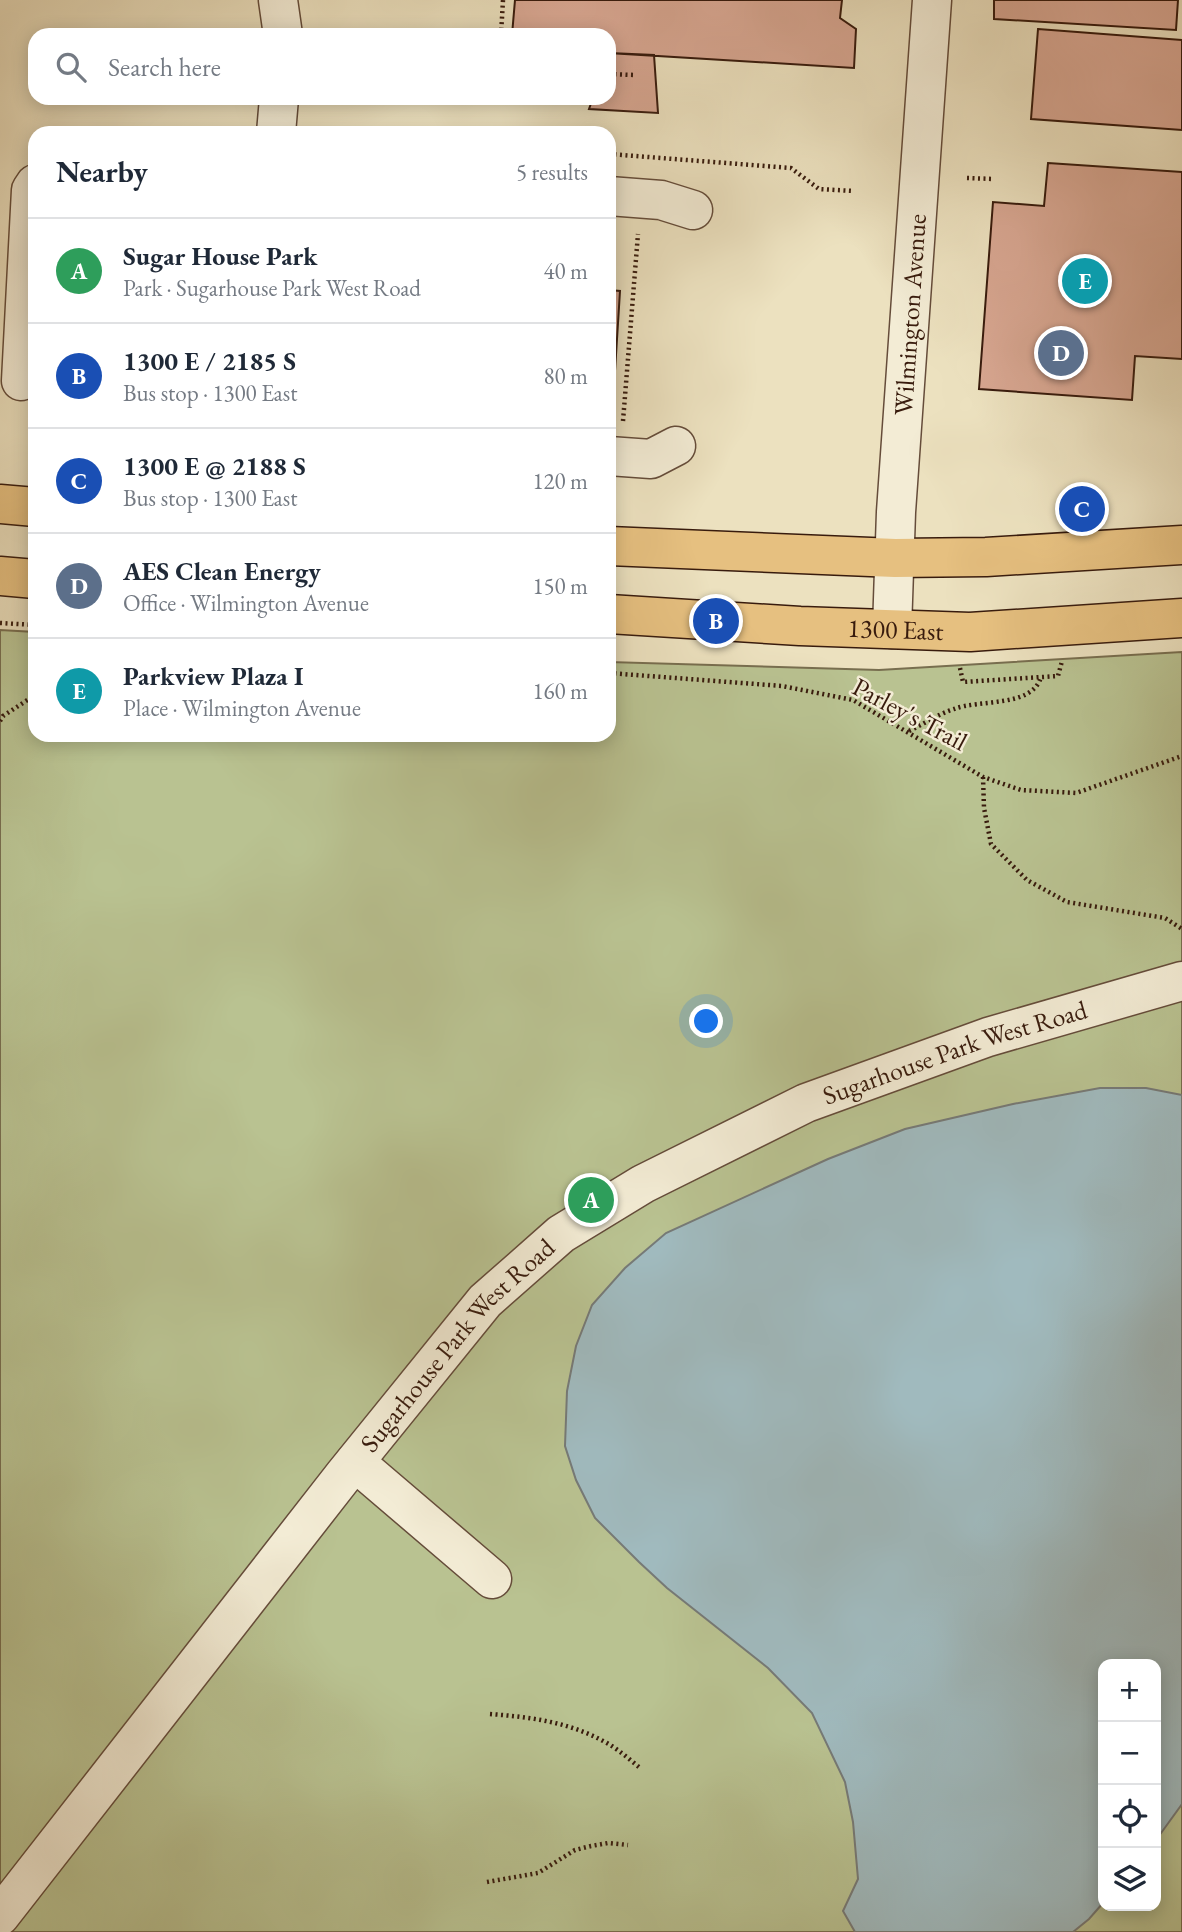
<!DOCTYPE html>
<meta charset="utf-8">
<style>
:root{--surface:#fff;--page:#f6f6f7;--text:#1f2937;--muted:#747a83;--line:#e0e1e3;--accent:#8f2418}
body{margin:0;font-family:"EB Garamond",serif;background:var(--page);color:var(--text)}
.controls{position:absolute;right:21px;bottom:21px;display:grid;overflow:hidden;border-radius:14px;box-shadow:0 4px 18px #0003}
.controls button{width:63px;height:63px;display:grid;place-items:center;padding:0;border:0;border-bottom:2px solid var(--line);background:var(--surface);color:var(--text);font:35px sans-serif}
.you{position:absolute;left:707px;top:1022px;width:24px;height:24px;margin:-18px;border:5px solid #fff;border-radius:50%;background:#1a73e8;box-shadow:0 0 0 10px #1a73e833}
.badge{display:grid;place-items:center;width:46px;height:46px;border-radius:50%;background:var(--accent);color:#fff;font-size:23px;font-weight:700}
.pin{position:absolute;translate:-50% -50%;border:4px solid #fff;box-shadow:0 2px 7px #0006}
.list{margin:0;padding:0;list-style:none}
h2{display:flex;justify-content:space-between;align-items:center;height:91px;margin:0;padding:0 28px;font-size:30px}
h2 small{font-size:23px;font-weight:400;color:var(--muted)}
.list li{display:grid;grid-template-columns:46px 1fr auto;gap:21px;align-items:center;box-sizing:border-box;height:105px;padding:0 28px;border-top:2px solid var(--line)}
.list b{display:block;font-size:26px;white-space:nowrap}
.list p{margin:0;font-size:23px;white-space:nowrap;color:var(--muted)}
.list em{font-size:23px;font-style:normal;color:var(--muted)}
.icon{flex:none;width:38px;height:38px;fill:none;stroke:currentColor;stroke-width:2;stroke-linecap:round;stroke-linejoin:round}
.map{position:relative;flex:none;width:1182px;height:1932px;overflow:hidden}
.search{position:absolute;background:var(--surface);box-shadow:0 4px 18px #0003;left:28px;top:28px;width:588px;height:77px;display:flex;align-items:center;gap:18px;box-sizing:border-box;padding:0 24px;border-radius:21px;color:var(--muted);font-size:26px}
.panel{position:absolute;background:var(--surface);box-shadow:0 4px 18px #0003;left:28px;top:126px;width:588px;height:616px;border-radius:21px}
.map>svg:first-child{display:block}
</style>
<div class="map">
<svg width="1182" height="1932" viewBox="0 0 1182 1932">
<rect width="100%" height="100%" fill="#ece1bf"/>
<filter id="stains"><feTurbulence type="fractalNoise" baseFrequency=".00286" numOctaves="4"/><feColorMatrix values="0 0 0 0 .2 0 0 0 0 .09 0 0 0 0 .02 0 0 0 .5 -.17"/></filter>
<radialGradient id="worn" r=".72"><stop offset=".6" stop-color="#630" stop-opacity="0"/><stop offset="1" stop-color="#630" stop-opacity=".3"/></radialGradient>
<path fill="#b9c291" stroke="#786e4f" stroke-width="2" fill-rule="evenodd" d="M0,630L35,632V735H609V662L879,670L1182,652V1932H0ZM1103,1664H1156V1906H1103Z"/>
<path fill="#a0babe" stroke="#767a77" stroke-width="2" d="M1100,1088H1146L1182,1095V1804L1156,1840V1664H1103V1903L1089,1919L1073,1932H855L843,1911L858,1879L853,1822L845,1782L812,1713L768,1668L667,1588L639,1562L595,1518L576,1480L565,1446L567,1391L576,1346L592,1305L625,1268L666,1233L828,1159L905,1129L1013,1104Z"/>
<path fill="#d7a691" stroke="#381b0d" stroke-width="2" d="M515,0H842L840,18L856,29L854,68L609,53V35H512Z
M994,0H1178L1176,30L994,19Z
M1038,29L1182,40V130L1031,119Z
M609,53L654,55L658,113L589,109L593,98H609Z
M1048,163L1182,172V359L1135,356L1132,400L979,389L993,202L1044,206Z
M609,290L620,291L613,403L609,402Z"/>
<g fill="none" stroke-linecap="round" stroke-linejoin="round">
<defs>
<g id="minor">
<path d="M278,0L283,35"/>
<path d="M276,133L279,98"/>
<path d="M609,196L661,200L693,210"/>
<path d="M21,381L31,190L35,184"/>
<path d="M609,456L651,459L676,446"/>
<path id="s1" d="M892,629L896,512L932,0"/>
<path d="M355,1462L492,1579"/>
<path id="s2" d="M0,1916L344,1475L485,1301L561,1234L643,1184L806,1103L988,1037L1182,981"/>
</g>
<g id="major">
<path d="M0,504L35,507"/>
<path d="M609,546L895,558L986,557L1182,545"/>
<path d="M0,576L35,579"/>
<path id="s3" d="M609,614L800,626L970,632L1182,618"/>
</g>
</defs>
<use href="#minor" stroke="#654c3a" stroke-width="41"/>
<use href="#major" stroke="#381b0d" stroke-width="41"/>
<path stroke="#381b0d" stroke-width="4.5" stroke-dasharray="2 3.5" stroke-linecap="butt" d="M501,35L503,0
M609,74L635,75
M609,154L791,168L819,189L854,191
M967,178L994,179
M623,421L638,234
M0,623L35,625
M960,668L963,682L1058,676L1062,661
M609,673L782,686L853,700L983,777L1021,790L1076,793L1182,756
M0,721L3,716L35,695
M909,731C924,724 938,714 954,709C979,699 1032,708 1041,677
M983,777L984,808L991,844L1027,880L1067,902L1165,918L1182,929
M490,1714C530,1717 569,1722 605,1742C618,1749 629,1759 640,1768
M487,1882L538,1873L575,1850L591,1846L608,1843L628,1845"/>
<use href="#minor" stroke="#f3ecd5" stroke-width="38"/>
<use href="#major" stroke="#e6c080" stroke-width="38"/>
</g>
<g text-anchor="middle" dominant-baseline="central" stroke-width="5" stroke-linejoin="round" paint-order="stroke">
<g font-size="26" fill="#381b0d" stroke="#f3ecd5">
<text stroke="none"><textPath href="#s1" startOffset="315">Wilmington Avenue</textPath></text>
<text stroke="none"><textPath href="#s3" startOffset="287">1300 East</textPath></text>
<text transform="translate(910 714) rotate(28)">Parley's Trail</text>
<text stroke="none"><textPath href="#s2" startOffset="1320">Sugarhouse Park West Road</textPath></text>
<text stroke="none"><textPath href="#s2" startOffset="732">Sugarhouse Park West Road</textPath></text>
</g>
</g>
<rect width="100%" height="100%" filter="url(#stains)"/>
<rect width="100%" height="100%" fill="url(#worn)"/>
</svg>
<div class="controls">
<button>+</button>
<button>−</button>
<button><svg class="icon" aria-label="locate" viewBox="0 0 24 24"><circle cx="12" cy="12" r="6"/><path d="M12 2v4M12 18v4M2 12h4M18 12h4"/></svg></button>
<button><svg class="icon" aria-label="layers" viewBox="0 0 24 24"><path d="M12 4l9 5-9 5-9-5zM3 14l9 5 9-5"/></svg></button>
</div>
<div class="you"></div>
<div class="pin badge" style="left:591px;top:1200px;background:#2e9e5b">A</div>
<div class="pin badge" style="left:716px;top:621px;background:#1a4fb4">B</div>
<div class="pin badge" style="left:1082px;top:509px;background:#1a4fb4">C</div>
<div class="pin badge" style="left:1061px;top:353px;background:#5c6f8a">D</div>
<div class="pin badge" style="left:1085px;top:281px;background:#0f9aa8">E</div>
<div class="search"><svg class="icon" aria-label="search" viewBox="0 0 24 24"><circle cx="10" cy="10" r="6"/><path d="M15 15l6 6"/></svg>Search here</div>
<section class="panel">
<h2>Nearby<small>5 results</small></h2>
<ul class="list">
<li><span class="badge" style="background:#2e9e5b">A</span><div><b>Sugar House Park</b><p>Park · Sugarhouse Park West Road</p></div><em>40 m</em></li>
<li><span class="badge" style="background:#1a4fb4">B</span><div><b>1300 E / 2185 S</b><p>Bus stop · 1300 East</p></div><em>80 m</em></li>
<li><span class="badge" style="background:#1a4fb4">C</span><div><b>1300 E @ 2188 S</b><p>Bus stop · 1300 East</p></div><em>120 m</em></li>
<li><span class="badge" style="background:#5c6f8a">D</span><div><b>AES Clean Energy</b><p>Office · Wilmington Avenue</p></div><em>150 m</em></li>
<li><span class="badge" style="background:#0f9aa8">E</span><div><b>Parkview Plaza I</b><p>Place · Wilmington Avenue</p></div><em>160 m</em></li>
</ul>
</section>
</div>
